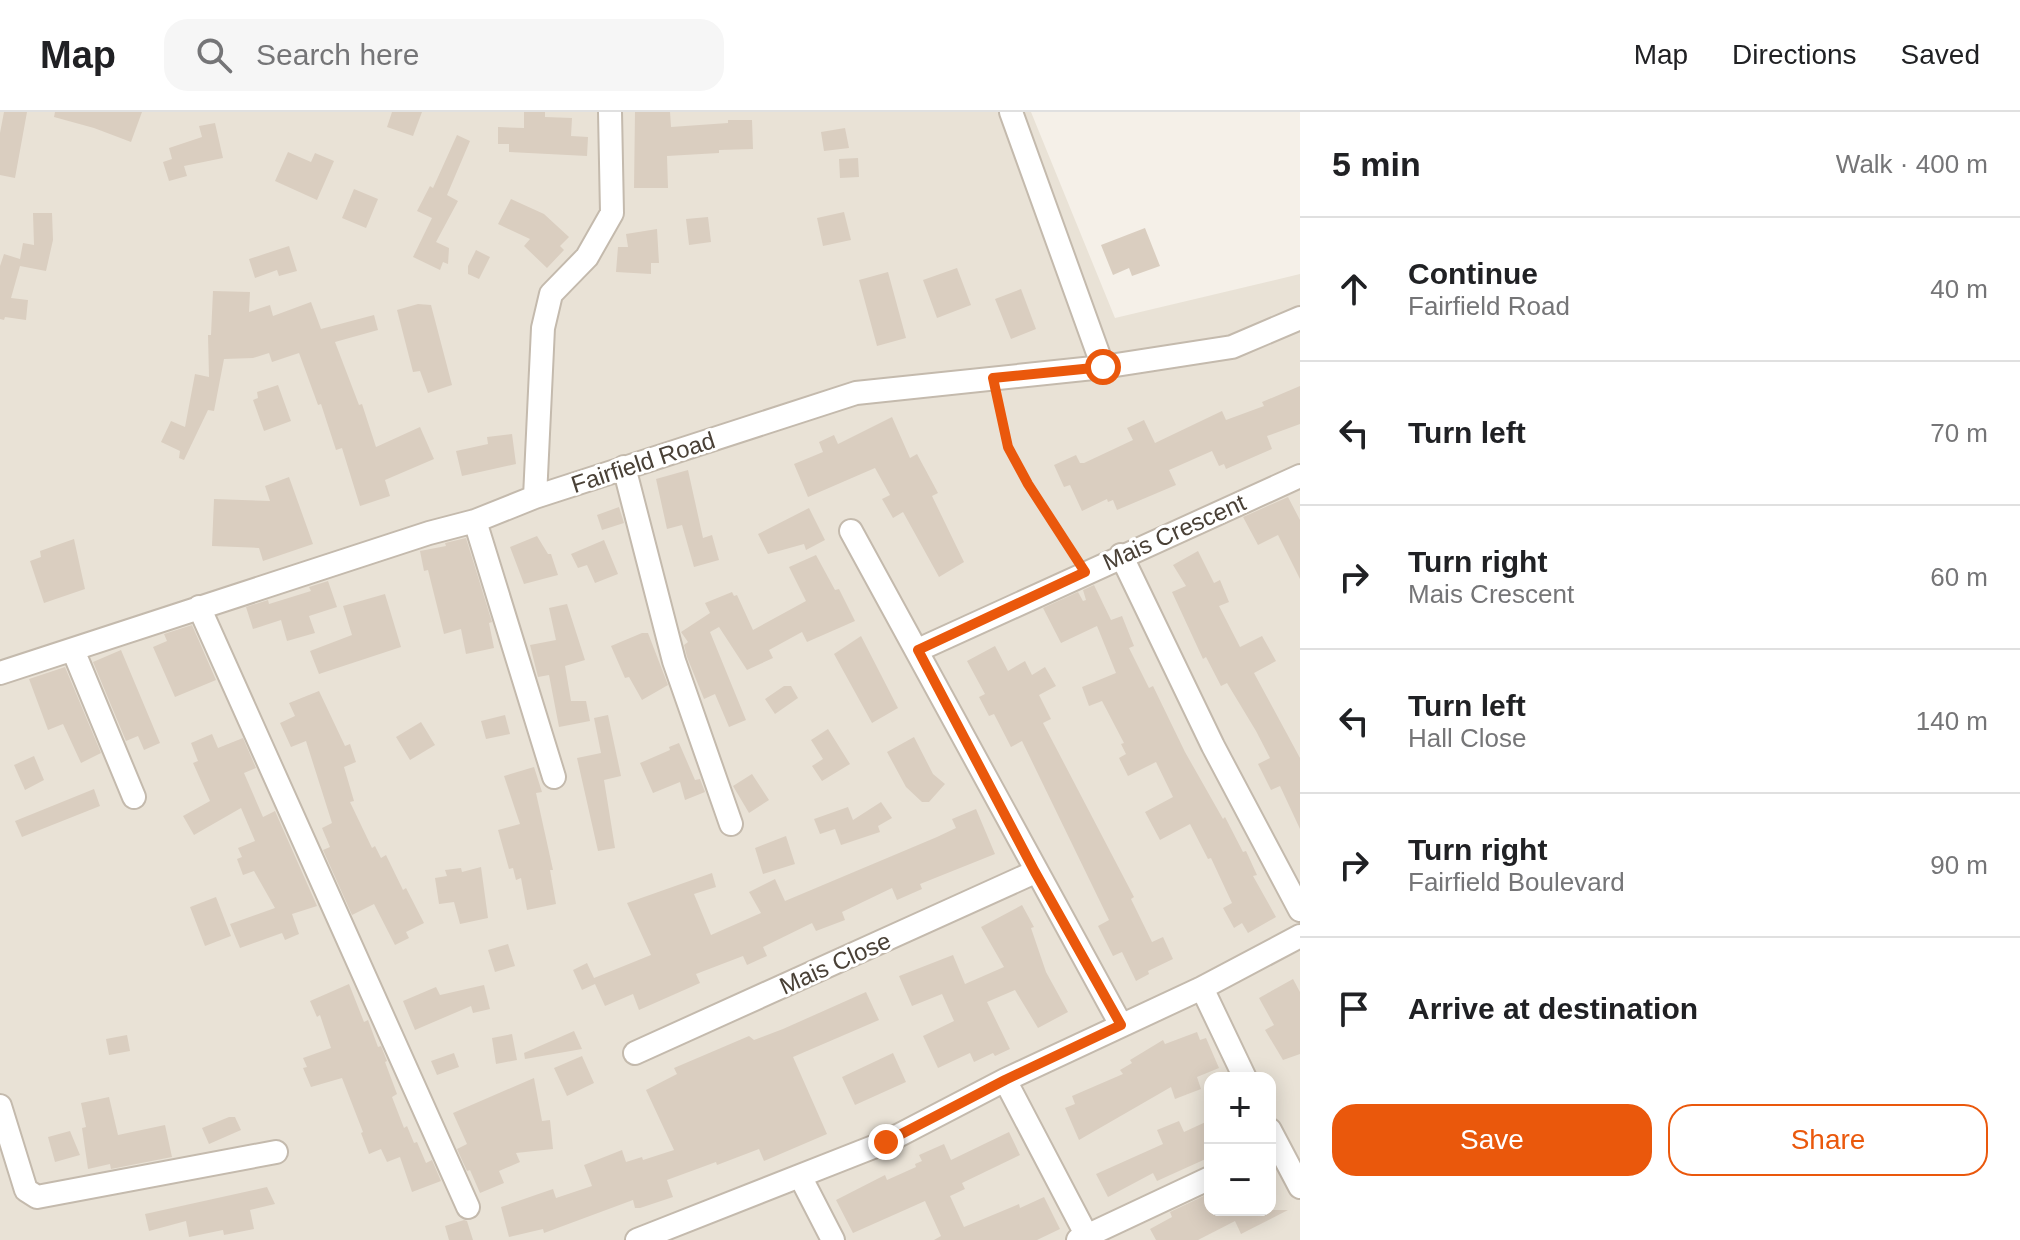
<!DOCTYPE html>
<meta charset="utf-8">
<style>
:root{--surface:#fff;--page:#f6f6f6;--text:#202124;--muted:#757577;--line:#e0e0e0;--accent:#ea580c}
body{margin:0;font-family:Arial,sans-serif;background:var(--page);color:var(--text)}
.controls{position:absolute;right:24px;bottom:24px;display:grid;overflow:hidden;border-radius:16px;box-shadow:0 4px 20px #0003}
.controls button{width:72px;height:72px;display:grid;place-items:center;padding:0;border:0;border-bottom:2px solid var(--line);background:var(--surface);color:var(--text);font:40px sans-serif}
.stop{position:absolute;width:24px;height:24px;margin:-18px;border:6px solid #ea580c;border-radius:50%;background:#fff}
.stop.end{background:#ea580c;border-color:#fff;box-shadow:0 2px 8px #0008}
.list{margin:0;padding:0;list-style:none}
h2{display:flex;justify-content:space-between;align-items:center;height:104px;margin:0;padding:0 32px;font-size:34px}
h2 small{font-size:26px;font-weight:400;color:var(--muted)}
.list li{display:grid;grid-template-columns:52px 1fr auto;gap:24px;align-items:center;box-sizing:border-box;height:144px;padding:0 32px;border-top:2px solid var(--line)}
.list b{display:block;font-size:30px;white-space:nowrap}
.list p{margin:0;font-size:26px;white-space:nowrap;color:var(--muted)}
.list em{font-size:26px;font-style:normal;color:var(--muted)}
.actions{display:flex;gap:16px;padding:24px 32px}
.actions a{flex:1;padding:18px 0;border:2px solid var(--accent);border-radius:24px;text-align:center;font-size:28px;color:var(--accent)}
.actions .main{background:var(--accent);color:#fff}
.icon{flex:none;width:44px;height:44px;fill:none;stroke:currentColor;stroke-width:2;stroke-linecap:round;stroke-linejoin:round}
.map{position:relative;flex:none;width:1300px;height:1128px;overflow:hidden}
header{display:flex;align-items:center;gap:48px;box-sizing:border-box;height:112px;padding:0 40px;background:var(--surface);border-bottom:2px solid var(--line)}
header strong{font-size:38px}
nav{display:flex;gap:44px;margin-inline-start:auto;font-size:28px}
.search{width:560px;height:72px;background:var(--page);display:flex;align-items:center;gap:20px;box-sizing:border-box;padding:0 28px;border-radius:24px;color:var(--muted);font-size:30px}
main{display:flex}
aside{flex:1;background:var(--surface)}
.map>svg:first-child{display:block}
</style>
<header>
<strong>Map</strong>
<div class="search"><svg class="icon" aria-label="search" viewBox="0 0 24 24"><circle cx="10" cy="10" r="6"/><path d="M15 15l6 6"/></svg>Search here</div>
<nav><a>Map</a><a>Directions</a><a>Saved</a></nav>
</header>
<main>
<div class="map">
<svg width="1300" height="1128" viewBox="0 0 1300 1128">
<rect width="100%" height="100%" fill="#f5f0e8"/>
<path fill="#e9e2d6" fill-rule="evenodd" d="M0,0H1031L1115,206L1300,162V1128H0ZM1210,966H1270V1098H1210Z"/>
<path fill="#dacec0" d="M4,0H27L15,66L0,63V21Z
M55,0H142L131,30L94,16L54,5Z
M392,0H422L413,24L387,15Z
M524,0H545V5L572,6L571,24L588,25L587,44L509,40V32H498V15L524,16Z
M635,0H670L671,15L728,11V8H752L753,37L719,38V41L667,44L668,76H634Z
M215,11L223,46L184,54L187,64L169,69L163,50L172,47L169,36L202,25L199,14Z
M845,16L849,36L824,39L821,20Z
M457,23L470,29L447,83L458,89L436,130L449,136L448,152L443,150L440,158L413,145L432,106L417,99L430,74L433,76Z
M288,40L311,50L315,41L334,49L317,88L275,69Z
M858,46L859,65L840,66L839,47Z
M354,77L378,87L366,116L342,106Z
M511,87L544,102L569,125L560,134L564,138L547,156L524,134L530,127L498,112Z
M844,100L851,128L823,134L817,106Z
M33,101H52L53,128L46,159L20,154L11,186L28,188L26,208L5,205L4,208L0,207V154L4,142L20,147L23,131L34,133Z
M708,105L711,130L689,133L686,107Z
M1145,116L1160,154L1132,164L1129,156L1113,163L1101,133Z
M657,117L659,151H651V162L616,160L618,135H628L626,122Z
M289,134L297,159L279,164L277,158L255,166L249,147Z
M476,138L490,145L479,167L468,162V154Z
M957,156L971,193L937,206L923,168Z
M888,160L906,226L877,234L859,168Z
M1021,177L1036,217L1011,227L995,187Z
M213,179L250,180L249,200L270,193L273,204L311,190L321,217L374,203L378,218L335,230L359,293L362,292L376,335L420,315L434,347L385,368L390,384L360,394L342,336L336,338L321,292L318,293L299,241L272,250L269,241L253,246L224,247L214,299L208,298L184,348L179,346L180,339L161,330L171,309L185,315L195,262L209,265L208,223H211Z
M418,192L431,193L452,273L428,281L420,259L413,260L397,198Z
M278,273L291,309L264,319L253,288L258,286L257,280Z
M1300,274V312L1267,324L1272,337L1226,357L1224,352L1219,354L1212,339L1169,358L1176,373L1117,398L1113,388L1108,390L1107,387L1082,399L1070,373L1064,375L1054,353L1076,343L1080,351H1084L1133,328L1127,316L1144,308L1155,331L1222,299L1226,308L1264,294L1262,290Z
M892,305L910,346L917,342L938,381L932,384L964,450L939,465L903,400L893,406L882,387L890,383L875,356L808,385L794,352L823,340L819,330L834,323L838,332Z
M512,322L516,352L462,364L456,339L488,332L487,325Z
M688,358L703,426L712,423L719,448L694,455L682,413L667,417L656,367Z
M289,365L313,432L263,449L259,436L212,434L214,387L270,389L265,374Z
M1288,385L1300,408V467L1278,423L1258,433L1243,405Z
M619,395L624,411L602,418L597,403Z
M809,396L825,428L806,438L804,432L768,442L758,422Z
M537,424L548,442H551L558,463L524,472L510,435Z
M466,426L492,510L489,511L494,536L466,542L461,517L444,522L428,458L424,459L420,439L446,434L445,431Z
M74,427L85,477L44,491L30,449L41,445L40,439Z
M604,428L618,462L595,471L587,453L578,456L571,442Z
M1198,439L1214,471L1220,468L1229,490L1219,494L1240,535L1262,524L1276,549L1254,561L1300,646V717L1280,674L1271,678L1258,652L1270,646L1256,619L1227,571L1221,574L1206,545L1203,547L1172,480L1186,474L1173,453Z
M816,443L835,478L839,477L855,509L807,530L802,520L769,538L773,546L747,558L719,515L710,520L746,608L729,615L715,582L704,587L687,545L684,533L688,530L681,520L710,501L705,491L732,480L734,484L737,483L753,518L806,489L789,455Z
M328,469L337,495L309,504L315,521L287,529L281,508L253,517L246,495L268,488L269,492L311,479L309,475Z
M1094,473L1111,508L1122,504L1134,534L1129,536L1149,576L1153,574L1185,640L1223,707L1225,705L1243,740L1246,739L1257,763L1253,764L1276,805L1248,821L1242,811L1234,816L1223,796L1232,791L1211,746L1208,747L1190,712L1160,728L1145,700L1173,685L1156,650L1128,664L1119,646L1126,642L1121,632L1124,631L1102,589L1089,594L1082,575L1116,561L1097,514L1061,531L1043,496L1078,480L1083,489L1086,488L1083,478Z
M385,482L401,535L319,562L310,539L352,523L343,494Z
M567,492L585,548L565,554L571,589H586L590,609L559,615L549,563L538,565L530,533L556,528L549,496Z
M192,513L216,568L175,585L153,535L167,529L164,522Z
M642,521H648L668,573L642,588L629,565L625,566L611,534Z
M861,524L898,596L872,611L834,542Z
M995,534L1008,559L1025,549L1032,563L1045,555L1056,574L1039,583L1051,607L1043,611L1134,785L1131,787L1152,830L1163,825L1173,847L1148,859L1149,862L1136,869L1122,840L1113,844L1098,814L1109,808L1022,629L1011,635L994,602L989,604L979,585L985,582L967,549Z
M121,538L160,631L144,638L138,624L126,629L93,550Z
M65,555L101,641L81,651L63,612L48,618L29,567Z
M784,574H791L798,586L775,602L765,587Z
M319,579L345,634L350,632L356,650L344,655L354,689L350,690L372,736L375,734L381,746L386,743L403,778L406,776L424,811L406,820L409,826L395,833L374,792L352,803L323,738L330,735L322,716L332,711L306,629L291,635L280,611L295,604L289,591Z
M505,603L510,622L486,627L481,609Z
M608,603L621,664L604,668L615,736L598,739L577,646L601,641L594,606Z
M421,610L435,633L410,648L396,625Z
M828,617L850,652L822,669L812,654L823,647L811,628Z
M212,622L218,636L243,626L256,656L244,661L263,705L275,699L317,794L292,802L299,822L285,828L282,821L240,836L230,812L275,796L254,759L243,763L237,747L242,745L238,736L255,729L241,696L194,723L183,704L210,689L193,651L198,649L191,631Z
M914,625L933,662L945,672L929,690H922L906,675L887,640Z
M679,631L695,668L700,667L705,680L685,688L680,670L653,681L640,651L670,638L669,635Z
M34,644L44,668L25,678L14,653Z
M534,655L542,680L536,681L553,758H550L556,792L527,798L521,766L516,768L513,756L509,757L498,718L520,712L504,664Z
M752,662L769,688L749,701L733,674Z
M94,677L100,694L22,725L15,709Z
M881,690L892,706L878,714L880,720L841,733L835,717L820,722L814,707L848,695L853,708Z
M976,697L995,742L920,772L922,777L897,788L892,776L842,800L845,808L816,819L812,811L763,835L767,844L747,853L743,844L696,862L700,871L639,898L633,882L605,894L595,872L582,878L573,858L587,851L594,866L651,843L627,791L712,761L716,775L694,782L711,823L761,801L749,780L775,767L785,789L937,725L956,716L952,707Z
M786,724L795,752L763,762L755,736Z
M481,755L488,806L460,812L454,790L439,792L435,766L447,764L445,758L461,756L462,760Z
M216,785L231,824L205,834L190,795Z
M1022,793L1034,815L1031,816L1046,860L1068,900L1038,916L1015,878L987,890L1010,937L995,944L993,941L974,950L970,941L938,956L923,924L954,909L942,882L912,894L899,864L953,843L965,872L1004,855L981,815Z
M508,832L515,854L495,860L488,838Z
M1293,867L1300,880V942L1283,948L1265,918L1274,913L1259,886Z
M349,872L364,910L368,908L378,935L381,934L387,949L385,950L397,982L392,985L404,1016L407,1014L414,1031L417,1030L426,1051L432,1048L441,1069L412,1080L400,1045L387,1050L381,1037L369,1042L361,1021L363,1020L342,966L311,975L303,956L307,955L303,946L331,936L320,903L317,905L310,889Z
M484,873L490,897L473,901L471,894L415,918L403,889L436,875L440,883Z
M866,880L879,908L793,945L827,1022L764,1049L759,1037L717,1053L716,1050L667,1068L673,1085L640,1096H635L633,1088L544,1121L543,1117L509,1125L501,1095L553,1077L556,1086L592,1074L584,1053L622,1038L626,1050L642,1045L643,1048L674,1038L646,978L677,962L674,956L749,924L754,928L783,917Z
M574,919L582,937L525,947L524,941Z
M1197,920L1200,928L1206,926L1219,956L1197,965L1201,977L1175,987L1171,975L1079,1028L1065,996L1075,992L1072,984L1123,962L1120,958L1132,951L1130,948L1163,928L1165,932Z
M512,922L517,948L496,952L492,926Z
M127,923L130,939L109,943L106,927Z
M454,941L459,955L437,963L431,949Z
M893,941L906,970L855,993L842,965Z
M582,944L594,971L567,984L554,956Z
M534,966L542,1009L550,1008L553,1037L516,1041L520,1050L499,1059L504,1071L480,1081L470,1058L467,1059L457,1037L467,1032L453,1001Z
M109,985L118,1023L165,1013L172,1045L111,1057L110,1052L88,1057L82,1016L86,1015L81,991Z
M229,1005H235L241,1018L209,1032L202,1016Z
M1210,1008V1045L1157,1069L1153,1061L1108,1085L1096,1062L1163,1032L1157,1018L1179,1009L1184,1020Z
M70,1019L80,1043L55,1050L48,1025Z
M1009,1020L1020,1043L962,1071L965,1077L950,1084L964,1115L1019,1092L1020,1096L1044,1085L1060,1117L1037,1128H934L941,1124L925,1089L853,1121L836,1088L885,1063L887,1068L916,1055L915,1052L922,1049L919,1043L944,1032L951,1048Z
M267,1075L275,1092L250,1098L254,1117L224,1123L223,1118L189,1125L186,1109L149,1119L145,1102Z
M1210,1081V1098H1288L1241,1122L1235,1109L1198,1128H1156L1150,1117L1172,1105L1170,1100Z
M464,1108L467,1109L473,1128H449L445,1114Z"/>
<g fill="none" stroke-linecap="round" stroke-linejoin="round">
<defs>
<path id="minor" d="M1011,0L1103,255
M624,355L674,549L731,712
M535,385L543,216L551,182L587,145L612,101L610,0
M475,409L554,665
M851,419L1121,913
M1121,443L1213,634L1300,798
M199,495L468,1095
M73,538L134,685
M918,538L1300,364
M0,561L429,421L475,409L535,385L856,281L1103,255L1232,235L1300,206
M1202,876L1245,966
M635,941L1035,760
M1005,968L1089,1128
M0,994L26,1078L37,1085L276,1040
M1270,1018L1300,1075
M800,1064L833,1128
M637,1128L886,1030L1005,968L1202,876L1300,824
M1078,1128L1210,1066"/>
</defs>
<use href="#minor" stroke="#c4baad" stroke-width="26"/>
<path stroke="#c4b29a" stroke-width="4" stroke-dasharray="4 4" stroke-linecap="butt" d="M997,286L1008,335L1028,372L1075,445"/>
<use href="#minor" stroke="#fff" stroke-width="22"/>
</g>
<g fill="none" stroke-linecap="round" stroke-linejoin="round">
<path stroke="#ea580c" stroke-width="10" d="M886,1030L1005,968L1121,913L1035,760L918,538L1085,460L1028,372L1008,335L993,266L1103,255"/>
</g>
<g text-anchor="middle" dominant-baseline="central" stroke-width="6" stroke-linejoin="round" paint-order="stroke">
<g font-size="24" fill="#494036" stroke="#fff">
<text transform="translate(643 350) rotate(-18)">Fairfield Road</text>
<text transform="translate(1174 420) rotate(-24)">Mais Crescent</text>
<text transform="translate(835 851) rotate(-24)">Mais Close</text>
</g>
</g>
</svg>
<div class="controls">
<button>+</button>
<button>−</button>
</div>
<div class="stop" style="left:1103px;top:255px"></div>
<div class="stop end" style="left:886px;top:1030px"></div>
</div>
<aside>
<h2>5 min<small>Walk · 400 m</small></h2>
<ul class="list">
<li><svg class="icon" aria-label="ahead" viewBox="0 0 24 24"><path d="M12 20V5M6 11l6-6 6 6"/></svg><div><b>Continue</b><p>Fairfield Road</p></div><em>40 m</em></li>
<li><svg class="icon" aria-label="left" viewBox="0 0 24 24"><path d="M17 20v-9H6M10 6l-5 5 5 5"/></svg><div><b>Turn left</b></div><em>70 m</em></li>
<li><svg class="icon" aria-label="right" viewBox="0 0 24 24"><path d="M7 20v-9h11M14 6l5 5-5 5"/></svg><div><b>Turn right</b><p>Mais Crescent</p></div><em>60 m</em></li>
<li><svg class="icon" aria-label="left" viewBox="0 0 24 24"><path d="M17 20v-9H6M10 6l-5 5 5 5"/></svg><div><b>Turn left</b><p>Hall Close</p></div><em>140 m</em></li>
<li><svg class="icon" aria-label="right" viewBox="0 0 24 24"><path d="M7 20v-9h11M14 6l5 5-5 5"/></svg><div><b>Turn right</b><p>Fairfield Boulevard</p></div><em>90 m</em></li>
<li><svg class="icon" aria-label="arrive" viewBox="0 0 24 24"><path d="M6 21V4h12l-3 4 3 4H6"/></svg><div><b>Arrive at destination</b></div></li>
</ul>
<div class="actions"><a class="main">Save</a><a>Share</a></div>
</aside>
</main>
